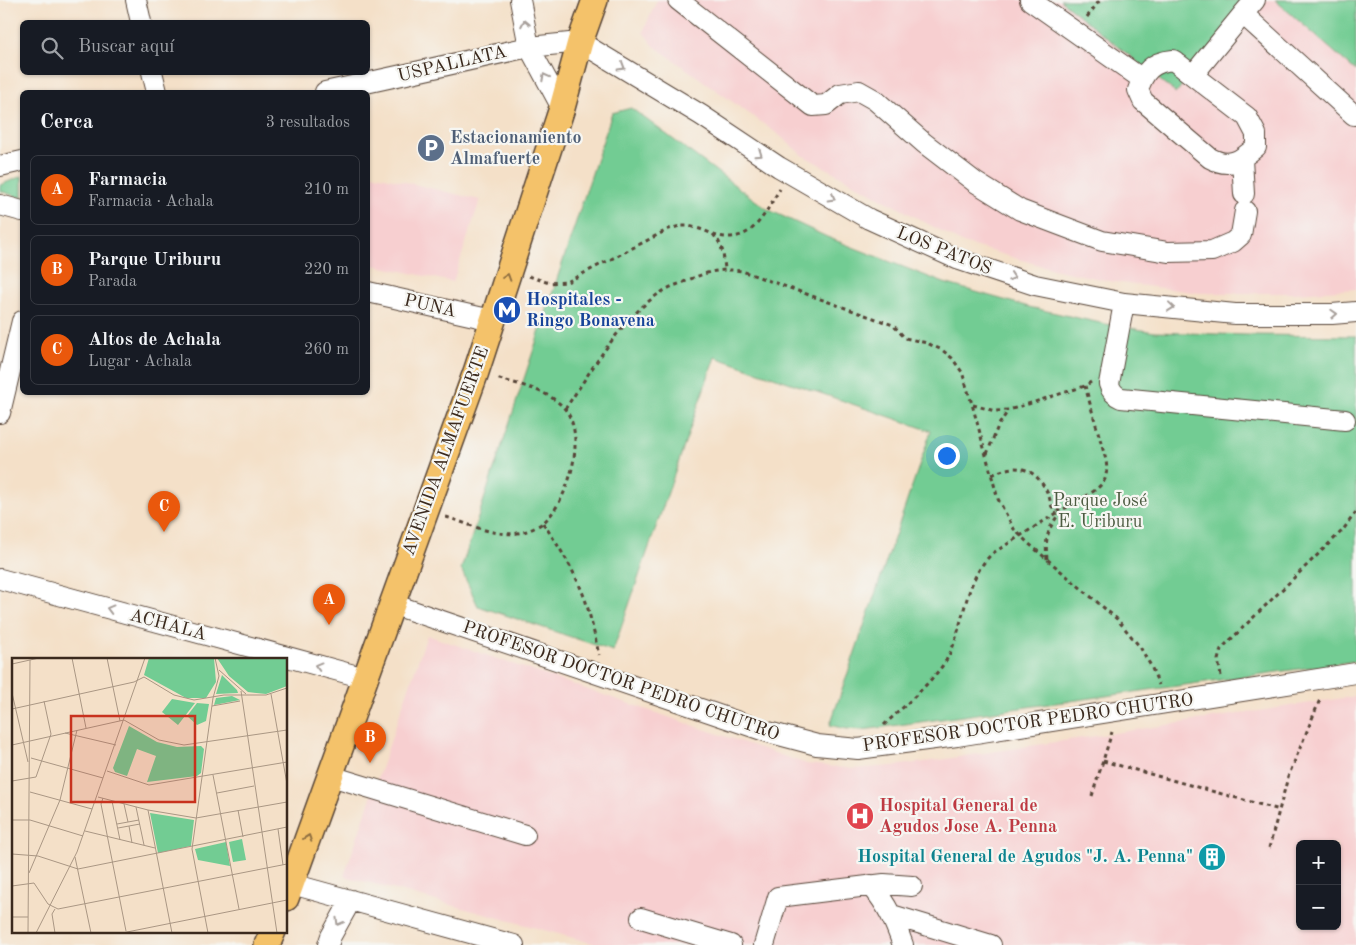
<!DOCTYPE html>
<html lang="es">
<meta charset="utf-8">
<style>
:root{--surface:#171b24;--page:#242831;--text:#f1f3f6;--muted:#9ea1a6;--line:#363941;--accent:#ea580c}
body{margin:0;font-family:"Old Standard TT",serif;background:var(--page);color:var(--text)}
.controls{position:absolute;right:15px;bottom:15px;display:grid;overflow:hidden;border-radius:8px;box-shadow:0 1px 4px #0004}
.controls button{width:45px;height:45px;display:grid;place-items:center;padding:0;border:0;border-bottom:1px solid var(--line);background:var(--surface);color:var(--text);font:25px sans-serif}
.you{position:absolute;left:946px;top:455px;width:18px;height:18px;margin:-12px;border:4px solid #fff;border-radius:50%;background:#1a73e8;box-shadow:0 0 0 8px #1a73e833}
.badge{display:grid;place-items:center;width:32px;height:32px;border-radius:50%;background:var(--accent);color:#fff;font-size:16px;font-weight:700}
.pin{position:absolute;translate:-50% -41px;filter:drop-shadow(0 1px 2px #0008)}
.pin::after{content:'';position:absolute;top:26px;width:18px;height:15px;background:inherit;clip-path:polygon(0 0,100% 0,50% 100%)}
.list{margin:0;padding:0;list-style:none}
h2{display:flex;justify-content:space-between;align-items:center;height:65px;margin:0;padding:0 20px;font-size:21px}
h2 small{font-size:16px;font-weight:400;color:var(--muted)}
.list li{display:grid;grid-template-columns:32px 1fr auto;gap:15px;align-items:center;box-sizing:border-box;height:70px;margin:0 10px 10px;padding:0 10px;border:1px solid var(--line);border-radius:8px}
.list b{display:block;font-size:19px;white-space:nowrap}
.list p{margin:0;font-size:16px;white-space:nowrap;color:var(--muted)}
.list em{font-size:16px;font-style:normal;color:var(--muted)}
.icon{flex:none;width:28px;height:28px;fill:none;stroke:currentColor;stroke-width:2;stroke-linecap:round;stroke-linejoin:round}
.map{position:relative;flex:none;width:1356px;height:945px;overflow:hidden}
.search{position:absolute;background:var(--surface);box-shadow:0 1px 4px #0004;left:20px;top:20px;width:350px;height:55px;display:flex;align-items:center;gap:12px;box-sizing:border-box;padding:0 18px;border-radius:8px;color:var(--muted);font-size:19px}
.panel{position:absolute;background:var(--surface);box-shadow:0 1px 4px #0004;left:20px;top:90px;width:350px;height:305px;border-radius:8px}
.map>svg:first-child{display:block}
</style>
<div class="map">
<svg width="1356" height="945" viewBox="0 0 1356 945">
<rect width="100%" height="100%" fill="#f6f6f2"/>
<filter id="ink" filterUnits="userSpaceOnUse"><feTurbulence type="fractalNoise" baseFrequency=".02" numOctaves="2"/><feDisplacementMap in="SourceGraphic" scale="10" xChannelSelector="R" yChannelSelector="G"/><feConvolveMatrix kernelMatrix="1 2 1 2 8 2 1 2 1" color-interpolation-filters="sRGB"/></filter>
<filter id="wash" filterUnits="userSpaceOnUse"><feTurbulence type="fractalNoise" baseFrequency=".0096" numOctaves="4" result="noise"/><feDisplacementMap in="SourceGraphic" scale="20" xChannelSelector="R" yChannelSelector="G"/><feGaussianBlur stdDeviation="1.12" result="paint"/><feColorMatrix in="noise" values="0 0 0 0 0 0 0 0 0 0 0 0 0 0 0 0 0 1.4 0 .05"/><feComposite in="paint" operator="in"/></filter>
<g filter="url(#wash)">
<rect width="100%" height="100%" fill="#f4e0c8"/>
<path fill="#f7cfd0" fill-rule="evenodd" d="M657,0H1356V289L1295,293H1201L1114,282L1053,269L963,243L802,155L779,135L654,46L643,32Z
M368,173L480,200L453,282L368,264Z
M427,635L807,764L854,769L893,766L939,760L1356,696V945H599L344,876ZM1300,844H1337V926H1300Z"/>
<path fill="#72cc93" stroke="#567b58" d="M1060,0H1247L1176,93Z
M1275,0H1356V71Z
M631,108L767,209L827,237L944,283L1029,307L1105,324L1155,332L1247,335L1356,336V661L870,729C856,731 844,729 830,725L931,431L715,357L613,651L478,606L461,569L612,113Z
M22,176V198L0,191V185Z"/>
</g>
<g filter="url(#ink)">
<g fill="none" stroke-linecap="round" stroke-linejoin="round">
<defs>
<path id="minor" d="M136,0L141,22
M520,0L529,47L562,108
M678,0L813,106L826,105L840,94L859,91L875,100L924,143L975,182L1020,210L1102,241L1168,252L1212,251L1233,242L1241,235L1245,211
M1030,0L1142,79
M1255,0L1243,14L1354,115
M1173,60L1247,117L1256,134V147C1241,160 1230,169 1210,158L1143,101L1138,90C1144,71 1152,62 1173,60Z
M152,72L157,92
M1193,75L1243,14
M325,92L529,47L580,42L701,115L779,167L869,219L957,259L1035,285L1124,303L1235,314H1332L1356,312
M1242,159L1244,194
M0,166L22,161
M0,205L22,211
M368,292L492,320
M1124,303L1109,384C1111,391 1114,395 1121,398L1345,420
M0,413L22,321
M0,579L365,678
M392,604L768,732L817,745L858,749L957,736L1356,673
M331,776L525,835
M292,884L514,945
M871,885C888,906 894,920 903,945
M892,915L991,945
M641,918L731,945
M328,945L331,936L351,900
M764,945L778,897L884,884L912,886"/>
<path id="major" d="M286,898L476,372L562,108L580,42L595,0
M267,945L273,931"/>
</defs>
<use href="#minor" stroke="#574538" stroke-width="22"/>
<use href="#major" stroke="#574538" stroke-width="28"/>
<path stroke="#574538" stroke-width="3" stroke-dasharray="4 4" stroke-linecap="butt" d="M1087,17L1100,0
M713,235C753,245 762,217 780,189
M529,276L549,283L567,282L669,229L680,226H689L700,229L713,234L719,242L723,252L725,269
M973,405L995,411L1009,410L1085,386L1091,382
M565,409C592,370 623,314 665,290C672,286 679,284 686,281C706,272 720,268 742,271L893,325L905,338L927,343L942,350L952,358L962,372L972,404L998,499L1014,529L1028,543L1117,619L1140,647L1151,666L1159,685
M987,454L998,426L1008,411
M992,475C1015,462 1035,467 1047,492C1050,497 1050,502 1052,507L1060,511C1072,504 1100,491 1105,479C1107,473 1107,467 1106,460L1085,386
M446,517C470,524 498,539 523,532C529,531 539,526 544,522C569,500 588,435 564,408C547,389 519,385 496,378
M543,523C560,548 576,573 586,602C591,619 595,637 599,655
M1047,559C1045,539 1047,530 1059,514
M1221,676L1218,660L1221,649L1343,530L1356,512
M884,725C903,707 941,675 951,651C965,619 965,578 993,553L1060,511
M1103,761L1280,810
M1092,796L1112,732
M1269,848L1288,777L1321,697"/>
<use href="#minor" stroke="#fff" stroke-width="20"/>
<use href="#major" stroke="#f4c26a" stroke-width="25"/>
</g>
<defs><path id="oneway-chevron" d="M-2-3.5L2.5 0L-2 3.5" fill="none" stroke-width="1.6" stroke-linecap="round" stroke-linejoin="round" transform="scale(1.25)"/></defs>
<g stroke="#a79f9a">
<use href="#oneway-chevron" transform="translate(525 23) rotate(-101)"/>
<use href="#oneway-chevron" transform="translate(622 67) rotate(31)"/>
<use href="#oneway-chevron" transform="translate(545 77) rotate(-118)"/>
<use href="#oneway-chevron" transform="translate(759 154) rotate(34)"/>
<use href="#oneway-chevron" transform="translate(832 198) rotate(30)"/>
<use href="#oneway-chevron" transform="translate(1012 277) rotate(18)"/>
<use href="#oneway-chevron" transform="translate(1171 307) rotate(6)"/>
<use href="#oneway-chevron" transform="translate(1334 314) rotate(-3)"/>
<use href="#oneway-chevron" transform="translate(110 609) rotate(-165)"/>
<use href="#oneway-chevron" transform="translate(318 666) rotate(-165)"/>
<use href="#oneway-chevron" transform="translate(339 922) rotate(120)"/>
</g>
<g stroke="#8e6e40">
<use href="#oneway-chevron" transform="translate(507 277) rotate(-72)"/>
<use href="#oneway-chevron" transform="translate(308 838) rotate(-71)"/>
</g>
</g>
<defs>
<symbol id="parking-disc" viewBox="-11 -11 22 22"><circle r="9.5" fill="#5c6f8a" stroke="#f6f6f2"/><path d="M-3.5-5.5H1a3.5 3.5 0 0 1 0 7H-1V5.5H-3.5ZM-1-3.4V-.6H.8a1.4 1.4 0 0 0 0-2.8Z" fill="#fff"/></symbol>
<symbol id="metro-disc" viewBox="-11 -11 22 22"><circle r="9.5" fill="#1a4fb4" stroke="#f6f6f2"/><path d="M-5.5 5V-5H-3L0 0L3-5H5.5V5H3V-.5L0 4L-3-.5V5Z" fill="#fff"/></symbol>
<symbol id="hospital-disc" viewBox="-11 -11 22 22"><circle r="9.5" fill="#e0444e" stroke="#f6f6f2"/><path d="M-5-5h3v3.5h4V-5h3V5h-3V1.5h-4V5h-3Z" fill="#fff"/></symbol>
<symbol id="building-disc" viewBox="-11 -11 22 22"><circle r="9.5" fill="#0f9aa8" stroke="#f6f6f2"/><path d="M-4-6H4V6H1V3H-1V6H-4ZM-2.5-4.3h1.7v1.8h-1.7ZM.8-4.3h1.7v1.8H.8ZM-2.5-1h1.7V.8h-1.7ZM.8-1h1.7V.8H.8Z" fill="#fff"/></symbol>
</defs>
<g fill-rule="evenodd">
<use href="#parking-disc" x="415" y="132" width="32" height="32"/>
<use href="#metro-disc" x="491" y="294" width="32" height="32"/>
<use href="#hospital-disc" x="844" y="800" width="32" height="32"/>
<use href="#building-disc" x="1196" y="841" width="32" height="32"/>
</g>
<g text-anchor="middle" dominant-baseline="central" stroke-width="4.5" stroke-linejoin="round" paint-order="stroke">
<g font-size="18" fill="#3b2a1e" stroke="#f6f6f2">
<text transform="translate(452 64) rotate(-13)">USPALLATA</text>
<text transform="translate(944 251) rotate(22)">LOS PATOS</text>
<text transform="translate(430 306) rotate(13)">PUNA</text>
<text transform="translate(446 451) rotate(-70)">AVENIDA ALMAFUERTE</text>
<text transform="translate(168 625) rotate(15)">ACHALA</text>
<text transform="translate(621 681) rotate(19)">PROFESOR DOCTOR PEDRO CHUTRO</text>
<text transform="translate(1028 723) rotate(-8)">PROFESOR DOCTOR PEDRO CHUTRO</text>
</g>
<g font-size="18" font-weight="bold" fill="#4e5e75" stroke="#f6f6f2" text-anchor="start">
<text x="450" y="138">Estacionamiento<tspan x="450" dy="21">Almafuerte</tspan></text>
</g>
<g font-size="18" font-weight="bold" fill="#164399" stroke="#f6f6f2" text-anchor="start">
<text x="526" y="300">Hospitales -<tspan x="526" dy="21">Ringo Bonavena</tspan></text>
</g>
<g font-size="18" fill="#4c5b41" stroke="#f6f6f2">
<text x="1100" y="501">Parque José<tspan x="1100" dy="21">E. Uriburu</tspan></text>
</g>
<g font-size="18" font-weight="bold" fill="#be3a42" stroke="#f6f6f2" text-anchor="start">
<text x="879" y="806">Hospital General de<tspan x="879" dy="21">Agudos Jose A. Penna</tspan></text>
</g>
<g font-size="18" font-weight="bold" fill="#0d838f" stroke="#f6f6f2" text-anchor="end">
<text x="1193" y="857">Hospital General de Agudos "J. A. Penna"</text>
</g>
</g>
<g transform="translate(12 658)">
<rect width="275" height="275" fill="#f4e0c8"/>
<path d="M137,0H202L204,24L194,40H174L132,17ZM205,0H275V28L254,36L236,34L217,18ZM210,17L225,32L226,35L204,36ZM220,38L228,42L202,47L204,40ZM160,41L183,45L166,67L150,54ZM185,45L197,46L194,63L185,67L175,58ZM117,68L145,84L165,89L189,88L192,91L189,115L185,118L135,124L144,98L125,91L115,118L103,114L101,110ZM138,155L182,162L179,188L146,195ZM230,181L234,202L221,204L217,184ZM214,184L218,208L186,202L183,191Z" fill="#72cc93"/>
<path fill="none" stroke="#aa9784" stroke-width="1" d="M60,0L74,70M95,0L108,63M0,6L27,0M207,12L234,36M229,33L265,275M0,35L16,104M259,36L275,126M200,48L228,43M0,51L122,24L132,19L162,37L182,42L212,37H254L275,30M53,75L104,87M0,87L112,62L147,82L172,87L275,72M19,100L91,120M95,113L137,127L275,104M201,117L227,251M0,123L24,119L39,76L32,43M18,134L80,151M205,135L242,128M86,139L136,152L184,160L275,144M91,140L89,146L114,273M100,143L108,182M112,146L116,164M124,149L132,187M136,152L160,275M226,152L231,179M0,162H18L71,178M105,166L127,162M117,168L120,185M106,170L128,166M266,171L271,207M73,173L143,190M0,196L26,198L66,211L275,169M63,199L79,275M17,215L48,142L65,72M0,228L22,225L36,246L46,251L275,206M43,251L40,256L43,275M0,259H16M16,275L18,2M24,275L65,194L133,0M110,275L275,242M196,275L180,191L201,40L207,18L203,0"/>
<path fill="#c8321e" fill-opacity="0.15" stroke="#c8321e" stroke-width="2.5" d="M59,58H183V144H59Z"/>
<rect width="275" height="275" fill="none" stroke="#3b2a1e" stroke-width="2.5"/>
</g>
</svg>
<div class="controls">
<button>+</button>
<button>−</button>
</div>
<div class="you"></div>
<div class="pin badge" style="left:329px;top:625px">A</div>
<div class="pin badge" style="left:370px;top:763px">B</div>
<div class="pin badge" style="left:164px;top:532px">C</div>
<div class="search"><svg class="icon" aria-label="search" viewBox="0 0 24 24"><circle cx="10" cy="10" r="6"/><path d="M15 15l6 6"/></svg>Buscar aquí</div>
<section class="panel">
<h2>Cerca<small>3 resultados</small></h2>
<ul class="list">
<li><span class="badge">A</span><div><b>Farmacia</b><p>Farmacia · Achala</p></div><em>210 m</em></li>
<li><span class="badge">B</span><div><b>Parque Uriburu</b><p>Parada</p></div><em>220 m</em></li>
<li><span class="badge">C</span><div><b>Altos de Achala</b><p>Lugar · Achala</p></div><em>260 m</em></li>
</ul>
</section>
</div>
